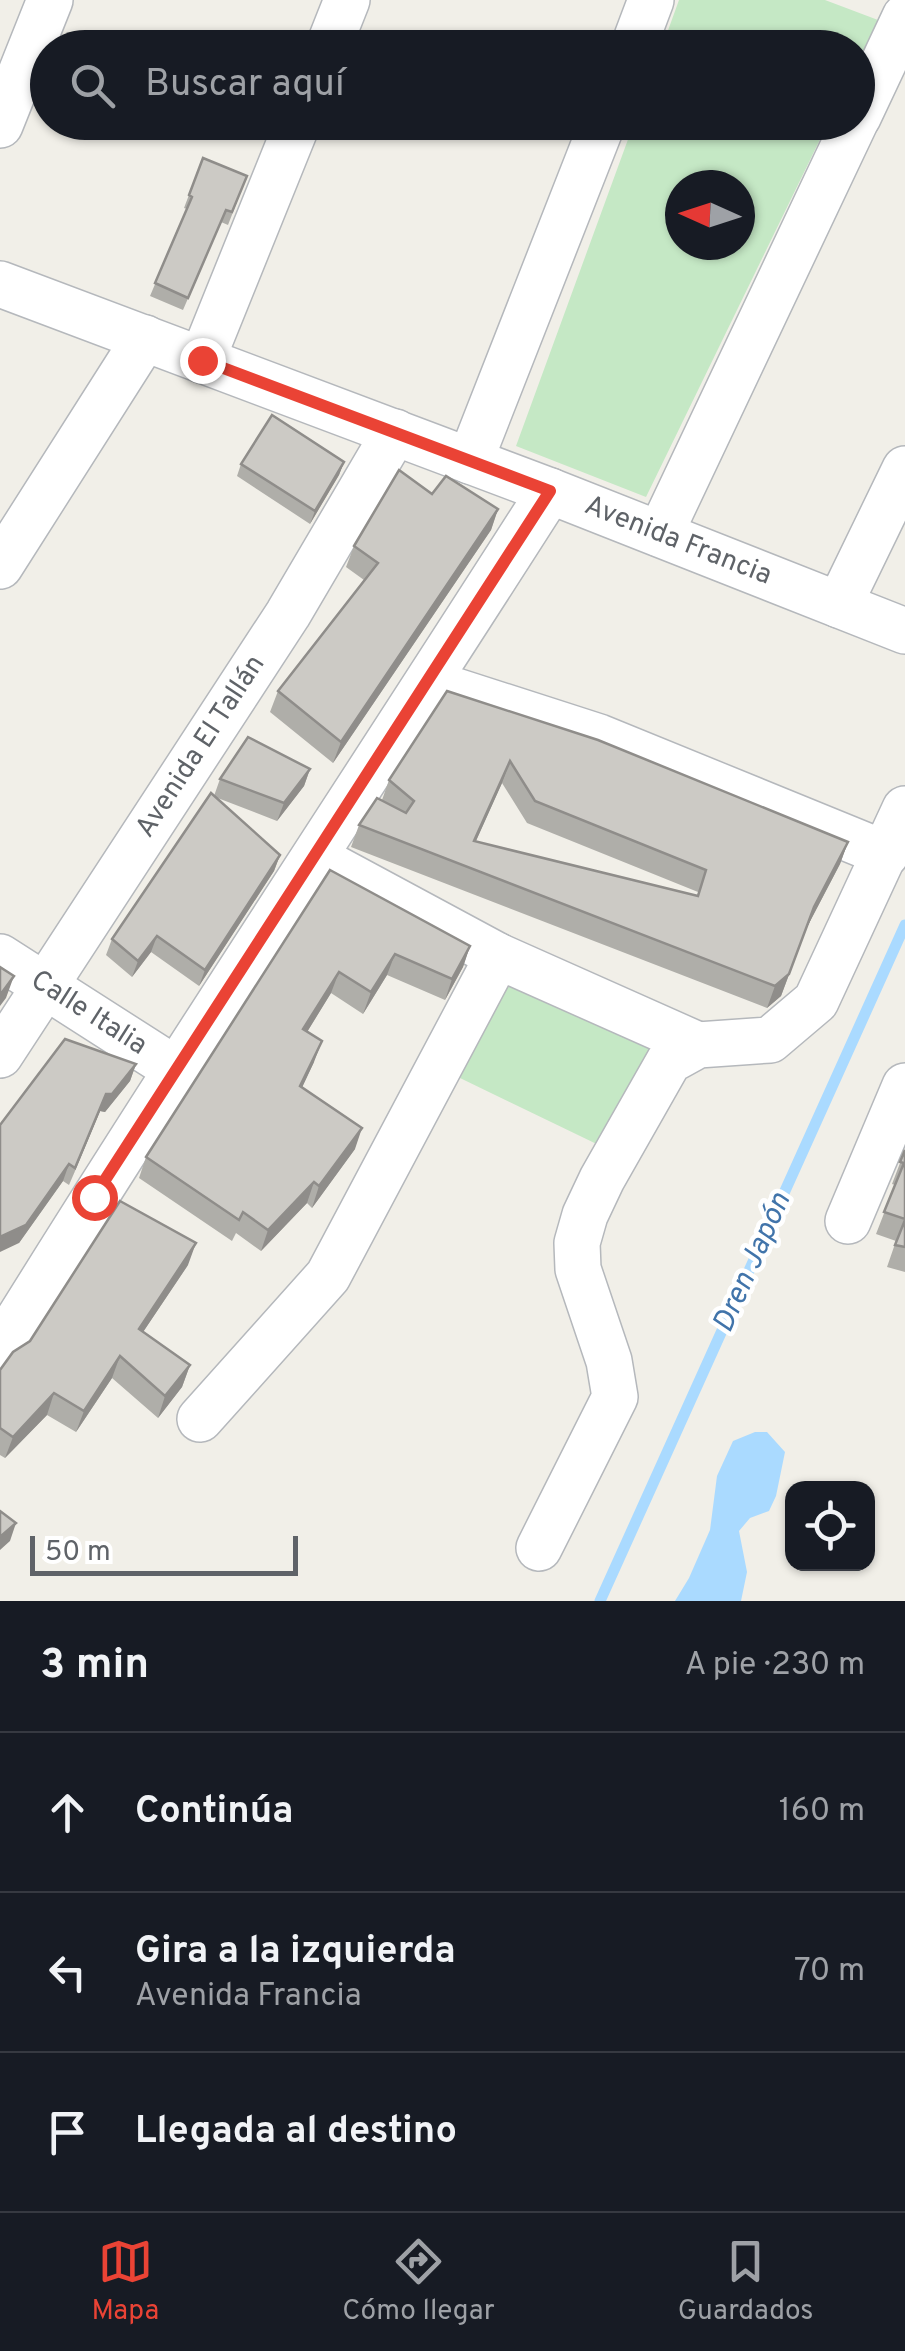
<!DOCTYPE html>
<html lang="es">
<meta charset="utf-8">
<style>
:root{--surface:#171b24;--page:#242831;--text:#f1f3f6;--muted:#9ea1a6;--line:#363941;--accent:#ea4335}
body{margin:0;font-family:Overpass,sans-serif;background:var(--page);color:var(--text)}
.controls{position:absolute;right:30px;bottom:30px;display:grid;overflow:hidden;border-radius:20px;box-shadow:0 2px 8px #0004}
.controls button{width:90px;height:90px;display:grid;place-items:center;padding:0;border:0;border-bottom:2px solid var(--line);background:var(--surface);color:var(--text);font:50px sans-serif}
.compass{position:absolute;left:665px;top:170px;width:90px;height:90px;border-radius:50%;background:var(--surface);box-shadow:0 2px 8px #0004;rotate:273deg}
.scale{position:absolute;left:30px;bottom:25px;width:268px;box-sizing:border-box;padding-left:10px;border:5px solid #5f6368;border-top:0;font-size:28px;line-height:35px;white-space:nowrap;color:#5f6368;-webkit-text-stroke:8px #fff;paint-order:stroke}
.stop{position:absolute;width:30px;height:30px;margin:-22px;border:8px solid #ea4335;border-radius:50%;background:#fff}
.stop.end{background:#ea4335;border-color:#fff;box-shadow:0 2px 10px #0008}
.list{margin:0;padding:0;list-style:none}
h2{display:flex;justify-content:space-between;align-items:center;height:130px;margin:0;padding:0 40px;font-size:42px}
h2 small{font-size:32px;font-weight:400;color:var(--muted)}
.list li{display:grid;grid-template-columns:65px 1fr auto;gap:30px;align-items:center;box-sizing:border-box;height:160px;padding:0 40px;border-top:2px solid var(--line)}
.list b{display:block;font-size:38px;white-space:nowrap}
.list p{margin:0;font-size:32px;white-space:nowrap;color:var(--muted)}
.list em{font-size:32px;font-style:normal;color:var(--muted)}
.icon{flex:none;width:55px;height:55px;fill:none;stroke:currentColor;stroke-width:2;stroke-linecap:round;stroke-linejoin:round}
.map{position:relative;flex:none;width:905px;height:1601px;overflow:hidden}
.search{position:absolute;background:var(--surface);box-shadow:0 2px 8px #0004;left:30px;right:30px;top:30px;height:110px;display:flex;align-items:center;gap:25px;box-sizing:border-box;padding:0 35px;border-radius:55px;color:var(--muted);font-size:38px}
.sheet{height:610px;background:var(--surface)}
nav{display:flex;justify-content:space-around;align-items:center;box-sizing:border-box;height:140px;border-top:2px solid var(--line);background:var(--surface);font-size:28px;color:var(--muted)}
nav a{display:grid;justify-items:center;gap:5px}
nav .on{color:var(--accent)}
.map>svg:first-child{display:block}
</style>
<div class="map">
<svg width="905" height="1601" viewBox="0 0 905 1601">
<rect width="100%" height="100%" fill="#f1efe8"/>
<path fill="#c5e8c5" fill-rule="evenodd" d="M679,0H825L878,20L858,61V48L662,47Z
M634,123H828L646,497L516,446ZM740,185V245H680V185Z
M508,978L655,1049L607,1149L460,1078Z"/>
<path fill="#aadaff" d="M755,1432H767L785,1452L776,1496L769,1511L750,1518L739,1531L747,1572L741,1601H675L689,1578L710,1530L717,1476L733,1441Z"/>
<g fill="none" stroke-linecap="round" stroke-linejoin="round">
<path stroke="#aadaff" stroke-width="11" d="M600,1601L905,925"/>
<defs>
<g id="minor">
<path d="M328,48L347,0"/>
<path d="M633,48L651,0"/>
<path d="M858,117L905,17"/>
<path d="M0,125L50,0"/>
<path id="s1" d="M0,284L550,491L905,631"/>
<path d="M202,360L298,122"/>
<path d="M470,461L603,122"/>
<path d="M660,534L855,122"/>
<path d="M0,566L145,338"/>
<path d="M839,605L905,469"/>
<path d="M428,682L599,737L886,854"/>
<path d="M316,858L498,956L698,1045"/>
<path id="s2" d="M0,957L175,1069"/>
<path id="s3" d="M0,1055L288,614L395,432"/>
<path d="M848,1221L905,1086"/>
<path d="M0,1349C179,1060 367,778 550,491"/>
<path d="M200,1419L328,1276L498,956"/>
<path d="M539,1548L615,1397L609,1361L578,1269L577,1243L585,1215L602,1179L669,1061L698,1045L770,1040L816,1001L905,809"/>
</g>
</defs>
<use href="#minor" stroke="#b5b8bc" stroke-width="48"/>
<use href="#minor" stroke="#fff" stroke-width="45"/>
</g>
<path fill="#afaea9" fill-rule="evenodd" d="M203,158L247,176L228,225L221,222L183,310L150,296L187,209L184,208Z
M344,462L339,475L310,524L237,476L241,464Z
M432,494L498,509L491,530L333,763L270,712L278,691L364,580L346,567L354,546Z
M447,691L848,842L840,864L806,929L781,996L767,1008L351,847L359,825L382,800L389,780ZM502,783L527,823L698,892L697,896L476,841Z
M310,769L304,786L277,821L215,797L280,855L274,871L199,986L151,952L132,977L106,955L112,939L214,796L220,779Z
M330,870L470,946L463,967L445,1000L387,975L363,1014L331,993L307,1032L314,1062L302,1087L355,1149L312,1208L307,1203L261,1251L236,1233L232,1241L139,1178L146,1157Z
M136,1064L130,1081L105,1112L100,1111L69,1185L63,1181L19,1243L0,1125Z
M905,1150V1272L887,1267L896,1241L876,1234L895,1185L892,1184Z
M188,1265L143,1332L190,1365L182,1387L158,1418L112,1378L76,1432L47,1415L5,1458L0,1455V1370Z"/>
<path fill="#8f8d8a" d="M344,462L339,475L310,524L315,511Z
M498,509L491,530L333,763L341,742Z
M510,761L502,783L466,863L474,841Z
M310,769L304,786L277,821L284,803Z
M848,842L840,864L806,929L781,996L767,1008L775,986Z
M280,855L274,871L199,986L205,970Z
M157,936L151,952L132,977L138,961Z
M470,946L463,967L445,1000L452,979Z
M395,954L387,975L363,1014L371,992Z
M339,972L331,993L296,1050L303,1029Z
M14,976L6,998L0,1006V995Z
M322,1041L314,1062L293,1107L300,1086Z
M136,1064L130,1081L105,1112L100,1111L69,1185L106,1094Z
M362,1128L355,1149L312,1208L319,1186Z
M69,1164L63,1181L19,1243L0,1252V1237Z
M314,1182L307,1203L261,1251L268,1230Z
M196,1243L188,1265L131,1350L139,1329Z
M120,1356L112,1378L76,1432L84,1411Z
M190,1365L182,1387L158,1418L165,1396Z
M54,1393L47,1415L5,1458L13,1437Z
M16,1523L10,1541L0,1550V1537Z"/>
<path fill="#cccac5" stroke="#8f8d8a" stroke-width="2.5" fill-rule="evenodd" d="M203,158L247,176L232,212L226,210L188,298L155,283L192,197L189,195Z
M272,415L344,462L315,511L241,464Z
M399,470L432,494L446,476L498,509L341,742L278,691L378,563L354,546Z
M447,691L598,740L848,842L814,907L789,974L775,986L359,825L377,798L406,813L414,801L389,780ZM510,761L535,801L706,870L698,896L474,841Z
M248,737L310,769L284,803L220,779Z
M211,793L280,855L205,970L157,936L138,961L112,939Z
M330,870L470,946L452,979L395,954L371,992L339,972L303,1029L322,1041L300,1086L362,1128L319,1186L314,1182L268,1230L243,1212L239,1220L146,1157Z
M0,967L14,976L0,995Z
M65,1039L136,1064L112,1094H106L75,1168L69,1164L26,1225L0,1237V1125Z
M905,1150V1219L884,1212L904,1163L900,1162Z
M120,1201L196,1243L139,1329L190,1365L165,1396L120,1356L84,1411L54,1393L13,1437L0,1428V1370L13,1352L30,1341Z
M905,1220V1247L895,1245Z
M0,1511L16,1523L0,1537Z"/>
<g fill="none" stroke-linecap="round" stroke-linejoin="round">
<path stroke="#ea4335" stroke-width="12" d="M94,1197L550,491L202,360"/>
</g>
<g text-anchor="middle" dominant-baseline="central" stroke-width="9" stroke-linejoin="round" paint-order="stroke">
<g font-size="28" fill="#5f6368" stroke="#fff">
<text stroke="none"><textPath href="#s1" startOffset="725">Avenida Francia</textPath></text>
<text stroke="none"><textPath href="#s3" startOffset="368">Avenida El Tallán</textPath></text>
<text stroke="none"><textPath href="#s2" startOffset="105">Calle Italia</textPath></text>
</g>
<g font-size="30" font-style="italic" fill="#4174aa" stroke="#fff">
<text transform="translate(753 1263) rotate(-66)">Dren Japón</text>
</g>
</g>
</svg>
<div class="controls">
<button><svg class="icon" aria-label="locate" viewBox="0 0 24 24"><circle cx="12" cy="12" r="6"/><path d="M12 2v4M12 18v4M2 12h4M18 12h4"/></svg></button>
</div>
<svg class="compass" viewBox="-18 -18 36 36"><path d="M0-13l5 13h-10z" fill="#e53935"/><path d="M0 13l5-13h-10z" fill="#9ea1a6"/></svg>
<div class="scale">50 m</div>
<div class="stop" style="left:94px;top:1197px"></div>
<div class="stop end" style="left:202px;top:360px"></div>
<div class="search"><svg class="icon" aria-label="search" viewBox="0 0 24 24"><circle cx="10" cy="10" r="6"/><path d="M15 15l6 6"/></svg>Buscar aquí</div>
</div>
<section class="sheet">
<h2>3 min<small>A pie · 230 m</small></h2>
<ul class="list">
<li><svg class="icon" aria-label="ahead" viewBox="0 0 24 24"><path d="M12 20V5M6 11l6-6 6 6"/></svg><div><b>Continúa</b></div><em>160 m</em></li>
<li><svg class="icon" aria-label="left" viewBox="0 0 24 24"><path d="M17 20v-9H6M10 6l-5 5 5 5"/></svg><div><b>Gira a la izquierda</b><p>Avenida Francia</p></div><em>70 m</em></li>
<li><svg class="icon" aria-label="arrive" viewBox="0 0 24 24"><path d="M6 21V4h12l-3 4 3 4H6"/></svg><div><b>Llegada al destino</b></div></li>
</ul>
</section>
<nav>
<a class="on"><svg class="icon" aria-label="map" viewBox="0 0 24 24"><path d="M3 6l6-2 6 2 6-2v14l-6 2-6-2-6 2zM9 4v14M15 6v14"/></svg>Mapa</a>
<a><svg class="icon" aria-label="directions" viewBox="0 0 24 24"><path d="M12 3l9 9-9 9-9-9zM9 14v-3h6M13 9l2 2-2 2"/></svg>Cómo llegar</a>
<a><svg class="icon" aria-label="saved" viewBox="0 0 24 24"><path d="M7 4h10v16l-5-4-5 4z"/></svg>Guardados</a>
</nav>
